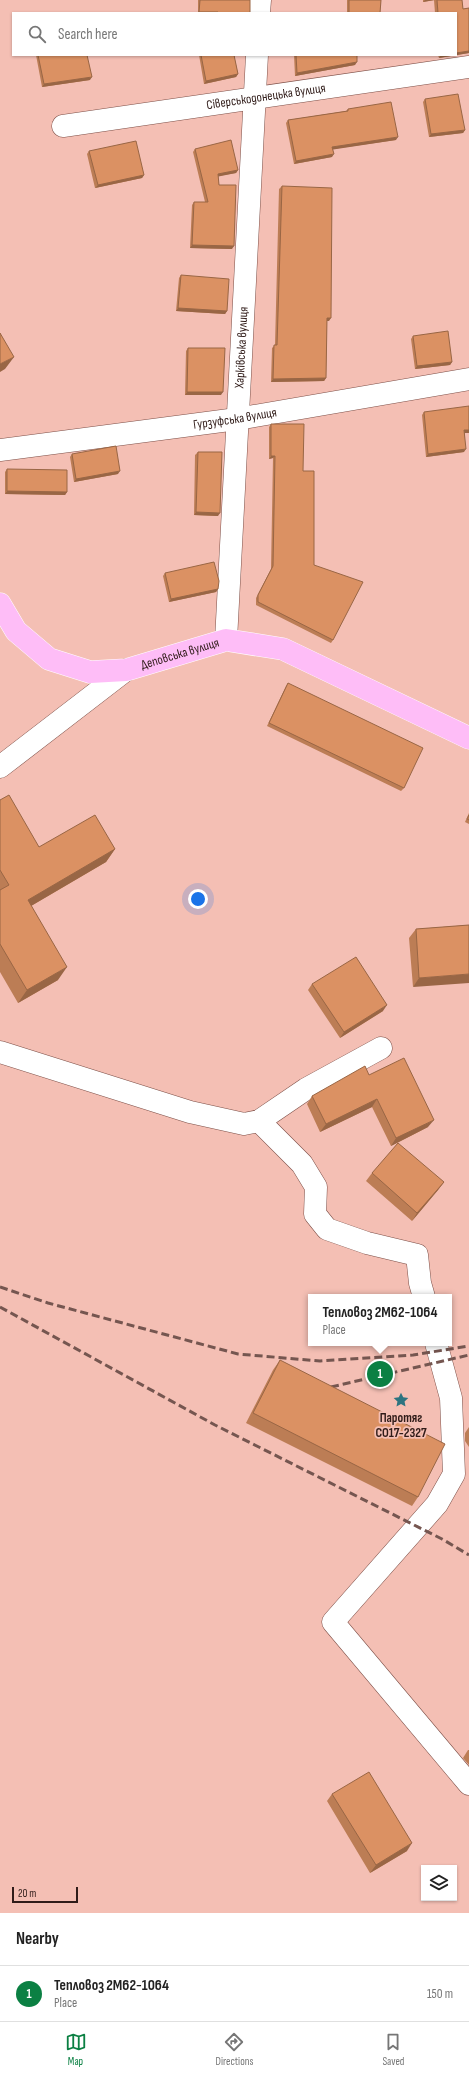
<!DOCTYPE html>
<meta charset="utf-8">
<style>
:root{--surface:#fff;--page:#f6f6f6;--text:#222;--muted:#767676;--line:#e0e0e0;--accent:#0b8043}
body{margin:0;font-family:"Sofia Sans Condensed",sans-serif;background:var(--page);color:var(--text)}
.controls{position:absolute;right:12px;bottom:12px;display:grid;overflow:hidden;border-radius:0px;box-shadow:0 1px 3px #0004}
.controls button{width:36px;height:36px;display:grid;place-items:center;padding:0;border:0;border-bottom:1px solid var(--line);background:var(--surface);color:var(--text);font:20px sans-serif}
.scale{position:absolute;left:12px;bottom:10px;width:66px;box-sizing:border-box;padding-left:4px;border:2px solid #301c19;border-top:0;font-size:11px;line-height:14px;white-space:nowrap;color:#301c19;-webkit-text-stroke:3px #f4bfb4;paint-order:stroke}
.you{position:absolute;left:198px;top:899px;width:14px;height:14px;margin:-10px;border:3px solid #fff;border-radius:50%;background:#1a73e8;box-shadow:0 0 0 6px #1a73e833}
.badge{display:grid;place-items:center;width:26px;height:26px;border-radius:50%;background:var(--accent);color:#fff;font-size:13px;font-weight:700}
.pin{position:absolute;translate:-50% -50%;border:2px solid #fff;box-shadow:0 1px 4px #0006}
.popup{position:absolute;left:308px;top:1294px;width:144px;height:52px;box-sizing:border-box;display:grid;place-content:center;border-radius:0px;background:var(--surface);filter:drop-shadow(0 1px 3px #0005);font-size:13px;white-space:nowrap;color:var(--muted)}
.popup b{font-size:15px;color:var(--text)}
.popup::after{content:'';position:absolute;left:50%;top:100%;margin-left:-8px;border:8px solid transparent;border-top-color:var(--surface)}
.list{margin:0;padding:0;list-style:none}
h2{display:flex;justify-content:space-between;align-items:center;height:52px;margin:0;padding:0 16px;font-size:17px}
h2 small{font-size:13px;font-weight:400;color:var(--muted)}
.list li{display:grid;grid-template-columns:26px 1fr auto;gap:12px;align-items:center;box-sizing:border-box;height:56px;padding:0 16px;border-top:1px solid var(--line)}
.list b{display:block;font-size:15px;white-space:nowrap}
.list p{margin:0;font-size:13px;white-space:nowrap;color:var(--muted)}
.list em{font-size:13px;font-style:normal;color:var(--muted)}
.icon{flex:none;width:22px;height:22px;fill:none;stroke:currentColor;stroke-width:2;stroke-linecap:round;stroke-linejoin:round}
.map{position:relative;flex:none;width:469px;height:1913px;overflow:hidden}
.search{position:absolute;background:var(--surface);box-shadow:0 1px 3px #0004;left:12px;right:12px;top:12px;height:44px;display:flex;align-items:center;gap:10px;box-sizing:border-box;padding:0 14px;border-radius:0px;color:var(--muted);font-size:15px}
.sheet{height:108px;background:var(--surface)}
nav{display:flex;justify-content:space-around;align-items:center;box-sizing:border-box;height:56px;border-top:1px solid var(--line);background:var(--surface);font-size:11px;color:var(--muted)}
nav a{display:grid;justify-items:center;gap:2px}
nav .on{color:var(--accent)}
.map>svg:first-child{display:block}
</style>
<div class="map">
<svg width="469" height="1913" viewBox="0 0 469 1913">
<rect width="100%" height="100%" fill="#f4bfb4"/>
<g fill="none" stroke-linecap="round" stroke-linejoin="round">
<defs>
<g id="minor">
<path d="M259,13L260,0"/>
<path id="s1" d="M63,126L469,67"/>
<path id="s2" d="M0,450L237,419L469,379"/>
<path id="s3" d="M226,640L257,55"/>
<path d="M0,767L126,670"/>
<path d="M0,1052L190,1112L244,1124L259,1121L306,1089L381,1048"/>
<path d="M259,1121L302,1164L316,1187L315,1214L327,1229L367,1243L417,1255L420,1283L424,1297"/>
<path d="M436,1343L451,1398L454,1474L437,1504L333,1622L469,1784"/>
</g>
<g id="major">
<path id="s4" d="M0,604L16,631L49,659L90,672L126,670L226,640L283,649L469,738"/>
</g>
</defs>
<use href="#minor" stroke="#7d4f47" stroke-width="23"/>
<use href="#major" stroke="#fff" stroke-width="23"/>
<use href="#minor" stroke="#fff" stroke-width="22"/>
<use href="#major" stroke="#febdf7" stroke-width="22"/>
<path stroke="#755650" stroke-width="3" stroke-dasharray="8 4" stroke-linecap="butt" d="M0,1287L48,1303L238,1354L320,1361L413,1355L469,1346
M0,1307L215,1425L442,1539L469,1555
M331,1387L469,1355"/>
</g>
<path fill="#bc7d55" d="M198,0H250V13H198Z
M347,0H381L380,13H347Z
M423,0H462L463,9L469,8V53L439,58L438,55H456V13H435L434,0L423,2Z
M36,55H87L90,80L42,87Z
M199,55H234L238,74L236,77L204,84Z
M294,55H357L355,65L295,76Z
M425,99L465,130L463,133L429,137L423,102Z
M348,109L396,140L333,149L332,157L294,164L286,123L288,120L346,111Z
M195,149L238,170L236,173L218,176L219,185L232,249L190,248L192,205L194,202H205L193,152Z
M89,151L144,175L142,178L95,188L87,154Z
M282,186L329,321H327L326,378L324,381L271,382L272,348L275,345L279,189Z
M181,275L227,311L225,314L176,311L179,278Z
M413,336L452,362L450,365L415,369L411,339Z
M188,348L221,395H185L186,351Z
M424,412L465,433L464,452L426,457L422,415Z
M271,424L303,471L314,565L333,640L331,643L256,605V598L271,569L273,458L269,459V427Z
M198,452L218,516L194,515L195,455Z
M72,454L118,474L74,482L70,457Z
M7,469L67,492L65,495L5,494V472Z
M165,573L218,589L216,592L169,602L163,576Z
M288,683L404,788L401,791L267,726L286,686Z
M0,800L39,847L115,849L106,862L31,906L58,980L18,1003L0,972Z
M469,813V824L465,822Z
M469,925L413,987L409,938L416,929Z
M312,984L383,1011L340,1038L308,990Z
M369,1075L428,1127L391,1146L372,1107L320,1132L307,1104L312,1096Z
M372,1173L444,1182L438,1190L412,1221L366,1181Z
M280,1360L418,1497L412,1506L246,1423L273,1370Z
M469,1427V1447L465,1441V1433Z
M468,1750H469V1765L463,1758Z
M332,1794L407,1851L370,1873L327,1801Z"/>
<path fill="#996645" d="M425,0H435L423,2Z
M199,12H218L217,13H199Z
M469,51V53L439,58L441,55H456V53Z
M357,62L355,65L295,76L297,73Z
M238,74L236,77L204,84L206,81Z
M92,77L90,80L42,87L44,84Z
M465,130L463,133L429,137L431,134Z
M398,137L396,140L330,150L332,147Z
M334,154L332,157L294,164L296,161Z
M238,170L236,173L216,177L218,174Z
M144,175L142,178L95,188L98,185Z
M192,245L234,246L232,249L190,248Z
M178,308L227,311L225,314L176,311Z
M327,318H331L329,321H325Z
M14,357L5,369L0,372V364Z
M452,362L450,365L415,369L417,366Z
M326,378L324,381L271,382L273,379Z
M187,392H223L221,395H185Z
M464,430H469V433H462Z
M466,449L464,452L426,457L428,454Z
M271,456H275L273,458L269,459Z
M120,471L118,474L74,482L76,479Z
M7,491L67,492L65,495L5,494Z
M196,512L220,513L218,516L194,515Z
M218,589L216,592L169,602L171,599Z
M115,849L106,862L19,913L28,900Z
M67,967L58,980L18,1003L27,990Z
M469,974V983L413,987L419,978Z
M387,1005L383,1011L340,1038L344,1032Z
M377,1099L372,1107L320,1132L326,1124Z
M434,1120L428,1127L391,1146L396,1138Z
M444,1182L438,1190L412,1221L417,1213Z
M412,1843L407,1851L370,1873L376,1865Z"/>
<path fill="#db9163" stroke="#996645" d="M200,0H250V13H218V12H199Z
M349,0H381L380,13H349Z
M437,0H462L463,9L469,8V51L456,53V13H438Z
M38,55H87L92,77L44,84Z
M201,55H234L238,74L206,81Z
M296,55H357V62L297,73Z
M458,94L465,130L431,134L425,99Z
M391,102L398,137L332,147L334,154L296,161L288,120L348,111V109Z
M231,140L238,170L218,174L219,185H236L234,246L192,245L194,202H208L195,149Z
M136,141L144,175L98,185L89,151Z
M282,186L332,188L331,318H327L326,378L273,379L274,345H277Z
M181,275L229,279L227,311L178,308Z
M448,331L452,362L417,366L413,336Z
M0,333L14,357L0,364Z
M188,348H225L223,392H187Z
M469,406V430H464L466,449L428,454L424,412Z
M271,424H304L303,471H314V565L363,582L333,640L258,602V595L273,566L275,456H271Z
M116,446L120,471L76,479L72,454Z
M198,452H222L220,513L196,512Z
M7,469L67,470V492L7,491Z
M214,562L219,581L218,589L171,599L165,573Z
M288,683L423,748L404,788L269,723Z
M9,795L39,847L95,815L115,849L28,900L67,967L27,990L0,944V890L9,885L0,870V800Z
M469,815V820L467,819Z
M469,925V974L419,978L416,929Z
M356,957L387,1005L344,1032L312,984Z
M404,1058L434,1120L396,1138L377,1099L326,1124L312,1096L365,1066L369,1075Z
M398,1143L444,1182L417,1213L372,1173Z
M280,1360L445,1444L418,1497L253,1413Z
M369,1772L412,1843L376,1865L332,1794Z"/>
<defs>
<symbol id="sight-bare" viewBox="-9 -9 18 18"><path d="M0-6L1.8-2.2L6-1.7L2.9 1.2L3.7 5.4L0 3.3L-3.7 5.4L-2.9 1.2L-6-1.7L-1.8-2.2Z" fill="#2d7480" stroke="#f4bfb4" stroke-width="2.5" paint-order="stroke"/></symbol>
</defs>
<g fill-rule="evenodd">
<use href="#sight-bare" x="390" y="1389" width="22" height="22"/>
</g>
<g text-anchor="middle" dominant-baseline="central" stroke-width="3.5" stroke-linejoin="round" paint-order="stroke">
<g font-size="13" fill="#301c19" stroke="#f4bfb4">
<text stroke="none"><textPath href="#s1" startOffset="205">Сіверськодонецька вулиця</textPath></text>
<text stroke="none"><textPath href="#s3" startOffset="293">Харківська вулиця</textPath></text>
<text stroke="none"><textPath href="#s2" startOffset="237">Гурзуфська вулиця</textPath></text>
<text stroke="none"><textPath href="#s4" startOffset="210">Деповська вулиця</textPath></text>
</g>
<g font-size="13" font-weight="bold" fill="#301c19" stroke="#f4bfb4">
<text x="401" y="1418">Паротяг<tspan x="401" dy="15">СО17-2327</tspan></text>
</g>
</g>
</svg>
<div class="controls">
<button><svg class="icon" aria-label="layers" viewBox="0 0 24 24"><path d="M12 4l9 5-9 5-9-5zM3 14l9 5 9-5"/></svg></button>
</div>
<div class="scale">20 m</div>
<div class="you"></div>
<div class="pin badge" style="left:380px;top:1374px">1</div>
<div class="popup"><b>Тепловоз 2М62-1064</b>Place</div>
<div class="search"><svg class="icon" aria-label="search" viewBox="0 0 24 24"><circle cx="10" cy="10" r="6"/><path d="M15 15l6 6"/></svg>Search here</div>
</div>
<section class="sheet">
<h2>Nearby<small></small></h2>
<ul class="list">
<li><span class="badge">1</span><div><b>Тепловоз 2М62-1064</b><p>Place</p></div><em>150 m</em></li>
</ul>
</section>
<nav>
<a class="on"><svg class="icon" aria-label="map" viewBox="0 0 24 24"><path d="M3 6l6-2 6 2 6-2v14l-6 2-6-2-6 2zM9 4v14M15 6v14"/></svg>Map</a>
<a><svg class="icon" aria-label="directions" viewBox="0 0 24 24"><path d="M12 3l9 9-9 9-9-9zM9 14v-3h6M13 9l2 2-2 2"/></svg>Directions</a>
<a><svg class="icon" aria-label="saved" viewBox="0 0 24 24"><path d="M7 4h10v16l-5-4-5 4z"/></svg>Saved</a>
</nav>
